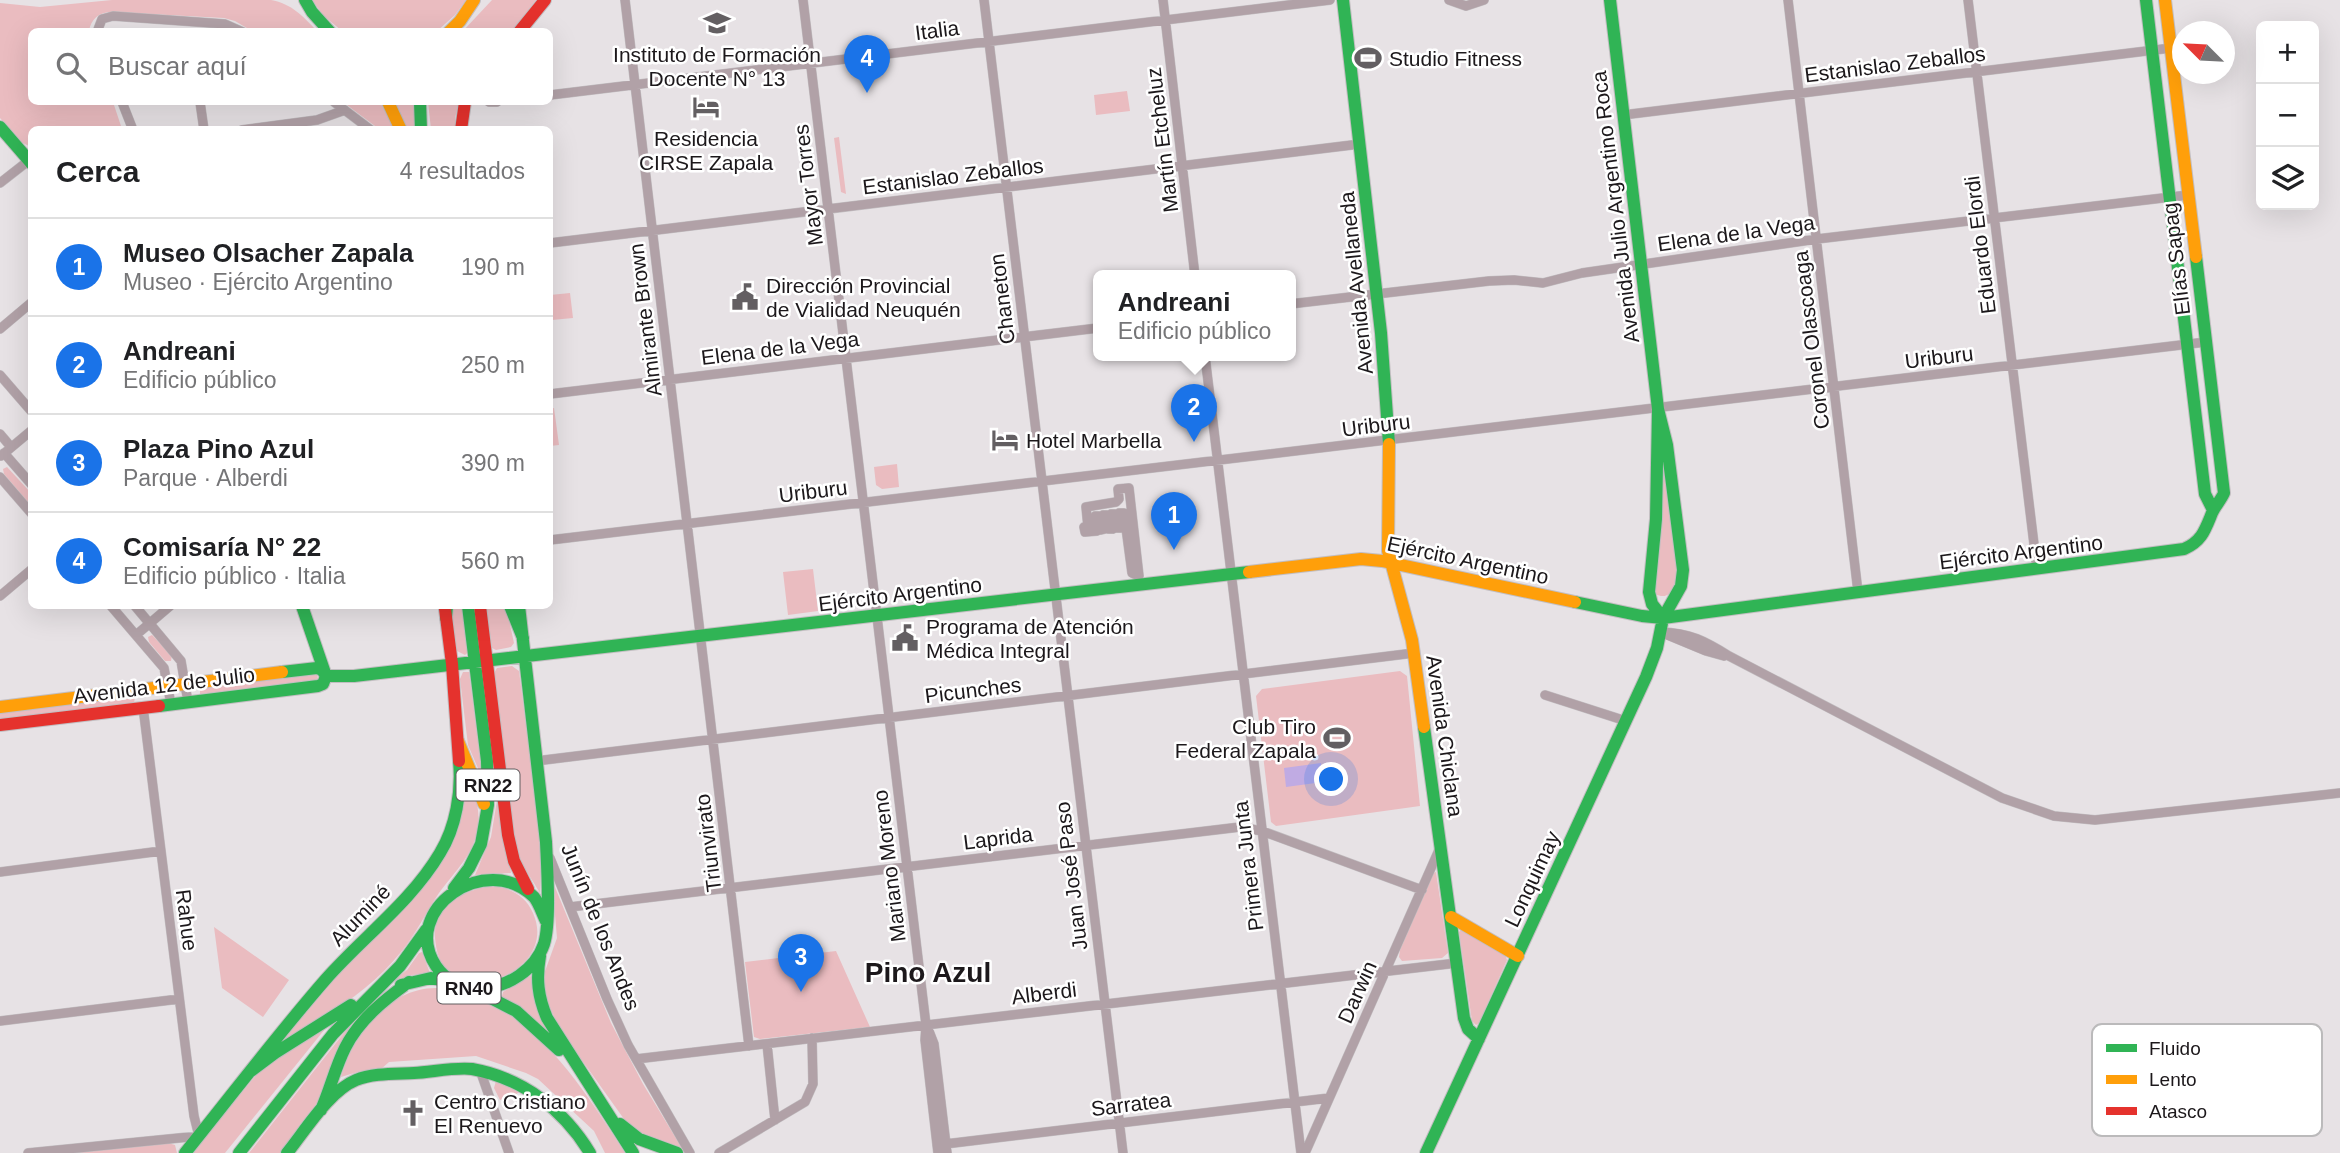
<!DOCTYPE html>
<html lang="es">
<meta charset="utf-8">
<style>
:root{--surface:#fff;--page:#f2f2f2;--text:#202124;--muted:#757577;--line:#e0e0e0;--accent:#1a73e8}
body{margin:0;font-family:Arial,sans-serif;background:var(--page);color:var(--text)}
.controls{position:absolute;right:21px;top:21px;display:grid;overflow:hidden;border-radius:10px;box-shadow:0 7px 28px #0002}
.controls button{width:63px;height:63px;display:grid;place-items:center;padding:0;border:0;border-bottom:2px solid var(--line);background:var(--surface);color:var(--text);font:35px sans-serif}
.compass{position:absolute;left:2172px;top:21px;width:63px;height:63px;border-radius:50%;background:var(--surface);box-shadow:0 7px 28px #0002;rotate:294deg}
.you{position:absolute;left:1332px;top:780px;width:24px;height:24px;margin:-18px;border:5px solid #fff;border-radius:50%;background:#1a73e8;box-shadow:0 0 0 10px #1a73e833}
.badge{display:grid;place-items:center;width:46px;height:46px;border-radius:50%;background:var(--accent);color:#fff;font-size:23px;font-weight:700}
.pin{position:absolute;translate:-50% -58px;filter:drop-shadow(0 2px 4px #0008)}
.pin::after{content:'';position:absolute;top:37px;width:24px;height:21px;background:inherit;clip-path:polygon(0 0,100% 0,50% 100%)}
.popup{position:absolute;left:1093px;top:270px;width:203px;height:91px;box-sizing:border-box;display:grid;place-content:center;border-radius:10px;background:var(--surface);filter:drop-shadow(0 2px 5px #0005);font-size:23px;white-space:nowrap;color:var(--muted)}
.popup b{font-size:26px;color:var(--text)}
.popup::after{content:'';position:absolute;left:50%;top:100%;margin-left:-14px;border:14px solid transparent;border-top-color:var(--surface)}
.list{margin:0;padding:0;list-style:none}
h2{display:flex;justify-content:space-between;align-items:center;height:91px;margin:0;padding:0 28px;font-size:30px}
h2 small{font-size:23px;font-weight:400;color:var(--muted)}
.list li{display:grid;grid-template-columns:46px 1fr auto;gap:21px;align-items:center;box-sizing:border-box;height:98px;padding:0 28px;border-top:2px solid var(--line)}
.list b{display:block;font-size:26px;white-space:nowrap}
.list p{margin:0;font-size:23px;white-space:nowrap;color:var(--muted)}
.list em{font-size:23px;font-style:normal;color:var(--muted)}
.icon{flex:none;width:38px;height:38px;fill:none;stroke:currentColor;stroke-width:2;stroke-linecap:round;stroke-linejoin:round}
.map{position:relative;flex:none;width:2340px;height:1153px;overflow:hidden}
.search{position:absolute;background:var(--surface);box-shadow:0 7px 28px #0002;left:28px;top:28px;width:525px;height:77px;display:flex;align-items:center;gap:18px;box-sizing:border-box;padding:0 24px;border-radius:10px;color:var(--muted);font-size:26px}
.panel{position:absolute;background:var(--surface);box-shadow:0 7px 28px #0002;left:28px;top:126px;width:525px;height:483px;border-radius:10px}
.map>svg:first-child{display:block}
</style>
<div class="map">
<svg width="2340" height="1153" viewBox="0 0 2340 1153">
<rect width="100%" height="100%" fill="#e7e2e5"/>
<path fill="#eabcc0" d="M112,0H271C292,4 303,16 317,31H252L235,21L224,18L112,12C99,12 91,19 89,31L32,32V102H113L122,129L32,130L31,147L21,142L0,118V3L40,7Z
M312,0H466L455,15L436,32L342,31L324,16Z
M492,0H536L512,31L462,32Z
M1127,91L1130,111L1096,115L1094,95Z
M343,102H380L394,129H379Z
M395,102H413L416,129H406Z
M428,102H459L455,118L456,129H431Z
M839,137L846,194L841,192L834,138Z
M570,293L573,318L552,320L550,295Z
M554,408L559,445L550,446V409Z
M1662,453L1678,567C1677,581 1673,603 1655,594Z
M897,464L899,487L882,489L876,485L874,467Z
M7,467L31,493V506L4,474L3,469Z
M813,569L818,611L788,615L783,572Z
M451,606H463L468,652L465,655L457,651Z
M486,606H506L514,643L511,647L496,650L492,648Z
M152,635L172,655L171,661H165L149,642L148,637Z
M512,666L519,671L542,849L540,893L522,864L513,837L494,673L497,668Z
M1400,671L1407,676L1420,806L1276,826L1271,822L1256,696L1262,689Z
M463,672H469L483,780L468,745L460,679Z
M317,673L318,680L200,695V689Z
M132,695L135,697L134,703L0,721V711Z
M465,768C471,786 481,805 478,825C475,854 455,871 439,893C426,912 416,934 401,952C370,991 326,1017 282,1041L338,973L434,873L457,829L461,816Z
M497,800L511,873L475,875L491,837Z
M1436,872L1448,953L1442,958L1402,961L1399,957L1400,950L1433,873Z
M552,880L611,1023L643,1084L685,1153C667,1142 647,1138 629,1126L561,1031L544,995V974L557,938Z
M490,886C509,887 525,895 533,913C560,973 452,1012 437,951C435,942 434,933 436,924C442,900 469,890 490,886Z
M214,927L289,980L263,1017L222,988Z
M1461,930L1505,955L1507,960L1479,1023L1476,1025L1472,1021L1459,932Z
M836,951L870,1027L760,1039L754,1037L745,962Z
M422,952L430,973L412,975L392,982L407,970L419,953Z
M530,976L532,977L551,1034L502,996L503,992Z
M436,988C526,995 581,1085 625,1153H605L594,1131L538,1079L526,1073L476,1056L389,1062L380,1070L361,1071L341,1077C353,1035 388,988 436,988Z
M362,1010L327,1087L313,1113L280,1153H249Z
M329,1024L225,1153H192L262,1068Z
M496,1081L517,1088L519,1092L515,1095L500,1100L494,1088Z
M168,1143L175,1145L177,1153H73Z"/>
<path fill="#c0abe3" d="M1321,763L1323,782L1286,787L1284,768Z"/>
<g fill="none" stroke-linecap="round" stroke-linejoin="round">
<defs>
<path id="street" d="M625,0L749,1046
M803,0L926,1025L925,1040L938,1153
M984,0L1123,1153
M1163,0L1195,276
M1449,0L1466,6L1484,0
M1788,0L1858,592
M1968,0L2037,569
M97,32L102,19L113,16L225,24L243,32
M550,95L1330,0
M122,102L133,130
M200,102L204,130
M334,102L371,130
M489,102H497
M1623,115L2171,48
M242,130L317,120L345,110
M0,183L32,158
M550,243L1360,144
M1290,304L1489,281L1514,280L1543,283L1582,273L1817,239L2188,195
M0,329L32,302
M1205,356L1301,1153
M0,375L32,412
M550,394L1098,328
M0,434L11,447
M4,453L32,485
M1,456L32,430
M0,477L32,514
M1129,488L1139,576L1132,573L1124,513H1119L1121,528H1117L1115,514H1111L1113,529H1109L1107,515H1103L1105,529L1101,530L1099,516H1095L1097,531L1085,532L1084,527H1088L1086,507L1116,502L1119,499L1118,489Z
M550,540L2206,342
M0,596L32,569
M111,606L164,668L171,704
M135,606L181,661L188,702
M1661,632C1690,633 1705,641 1729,656L2002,798L2054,816L2095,820L2340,793
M1665,634L1706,651L1724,656
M136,635L170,606
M1545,695L1626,721
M536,761L1414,653
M550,858L607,999L628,1045L690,1153
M0,872L161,851
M570,907L1240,827L1262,831L1422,890
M0,1021L179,999
M927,1026L934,1044L947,1153
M767,1044L775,1120
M636,1059L1457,963
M480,1070L509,1153
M937,1145L1329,1098
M28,1153L199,1136L194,1116L143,707
M719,1153L805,1102L813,1084L812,1038
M1305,1153L1439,850"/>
<path id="fast" d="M305,0L312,12L330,32
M1343,0L1381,333L1389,444
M1610,0L1658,409L1656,519L1649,592L1652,604L1663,618
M2146,0L2205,494L2213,510
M420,102L421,130
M0,127L32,164
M1575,602L1642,616L1663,618L2184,549C2202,541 2205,530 2212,513C2215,506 2221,500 2224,493L2196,257
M302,606L326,676
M510,606L523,638
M519,606L546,842
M446,618L447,606
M282,672L317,668L322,670L326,676H354L1249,572
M159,706L318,686L323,684L326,676
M1424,727L1464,1018L1468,1029L1479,1039
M546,842C547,866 551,922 544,944C535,970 508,987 482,988C463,989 446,981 436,966C399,910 486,850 534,897C539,903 542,913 546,921
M454,888L469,868L481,844L488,805L487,761L468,606
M540,956C536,979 538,997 547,1018L633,1153
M401,985L431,978L450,982
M477,991L516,1011L559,1050
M251,1071L275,1053L351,1005
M321,1110C330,1090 335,1068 345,1048C359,1020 384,1000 409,982
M620,1124L639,1139L677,1153
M185,1153C232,1095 277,1035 326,979C363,937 411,902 440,853C456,827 462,791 459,761
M239,1153L333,1034L400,966L426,930
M287,1153C305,1131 329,1091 356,1080C373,1073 396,1074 414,1073C432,1072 455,1067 472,1069C523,1078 564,1110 590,1153
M1426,1153L1646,677L1657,648L1663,618L1681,586L1683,570L1667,445L1658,409"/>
<path id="slow" d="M2165,0L2196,257
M449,32L460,21L474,0
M388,102L401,130
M1389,444L1388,551L1412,640L1424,727
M1249,572L1361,559L1382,561L1575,602
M0,707L282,672
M458,741L484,804
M1451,917L1518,956"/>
<path id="jam" d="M519,32L545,0
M461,130L465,102
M480,606L508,835L514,861L528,889
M445,609L452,664L459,761
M0,725L159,706"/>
</defs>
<use href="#street" stroke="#c2bec1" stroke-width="10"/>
<use href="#fast" stroke="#c2bec1" stroke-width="14"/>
<use href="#slow" stroke="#c2bec1" stroke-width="14"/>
<use href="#jam" stroke="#c2bec1" stroke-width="14"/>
<use href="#street" stroke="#b1a1a7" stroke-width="9"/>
<use href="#fast" stroke="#30b455" stroke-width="12"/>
<use href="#slow" stroke="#ff9f0a" stroke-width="12"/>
<use href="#jam" stroke="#e5322d" stroke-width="12"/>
</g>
<defs>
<symbol id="university-bare" viewBox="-9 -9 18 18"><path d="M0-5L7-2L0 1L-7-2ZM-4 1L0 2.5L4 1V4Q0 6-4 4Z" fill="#635f62" stroke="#fff" stroke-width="2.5" paint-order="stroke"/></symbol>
<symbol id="stadium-bare" viewBox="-9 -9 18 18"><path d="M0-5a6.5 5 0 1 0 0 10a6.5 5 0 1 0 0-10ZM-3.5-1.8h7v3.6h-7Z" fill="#635f62" stroke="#fff" stroke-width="2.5" paint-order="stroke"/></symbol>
<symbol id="hotel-bare" viewBox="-9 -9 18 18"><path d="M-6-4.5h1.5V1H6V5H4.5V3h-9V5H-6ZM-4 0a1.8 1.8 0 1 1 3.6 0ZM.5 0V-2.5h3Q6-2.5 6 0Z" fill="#635f62" stroke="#fff" stroke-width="2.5" paint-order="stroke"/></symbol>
<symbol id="civic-bare" viewBox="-9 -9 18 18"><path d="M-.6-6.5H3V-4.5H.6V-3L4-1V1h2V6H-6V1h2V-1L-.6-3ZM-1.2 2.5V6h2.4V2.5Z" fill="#635f62" stroke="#fff" stroke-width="2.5" paint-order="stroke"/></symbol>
<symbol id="church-bare" viewBox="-9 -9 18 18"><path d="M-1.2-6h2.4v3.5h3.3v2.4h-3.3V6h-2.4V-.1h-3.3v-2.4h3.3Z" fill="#635f62" stroke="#fff" stroke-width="2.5" paint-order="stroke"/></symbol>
</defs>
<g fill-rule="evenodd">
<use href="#university-bare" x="698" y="4" width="38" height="38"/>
<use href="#stadium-bare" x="1349" y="39" width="38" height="38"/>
<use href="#hotel-bare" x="687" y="88" width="38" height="38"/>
<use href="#civic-bare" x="726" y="278" width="38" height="38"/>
<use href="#hotel-bare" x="986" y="421" width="38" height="38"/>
<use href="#civic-bare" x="886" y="619" width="38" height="38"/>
<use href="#stadium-bare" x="1318" y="719" width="38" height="38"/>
<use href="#church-bare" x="394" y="1094" width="38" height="38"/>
</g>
<g text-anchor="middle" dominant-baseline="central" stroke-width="5" stroke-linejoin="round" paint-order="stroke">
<g fill="#fff" stroke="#605d5f" stroke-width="2">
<rect x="456.5" y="769.5" width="63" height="31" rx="5"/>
<rect x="437.5" y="972.5" width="63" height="31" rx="5"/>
</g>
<g font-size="19" font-weight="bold" fill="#1c181b">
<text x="488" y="785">RN22</text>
<text x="469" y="988">RN40</text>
</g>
<g font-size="21" fill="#1c181b" stroke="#fff">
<text transform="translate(937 30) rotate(-7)">Italia</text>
<text transform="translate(1895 64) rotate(-7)">Estanislao Zeballos</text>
<text transform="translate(1162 140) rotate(-97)">Martín Etcheluz</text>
<text transform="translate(953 176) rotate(-7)">Estanislao Zeballos</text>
<text transform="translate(808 185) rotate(-97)">Mayor Torres</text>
<text transform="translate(1615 207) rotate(-97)">Avenida Julio Argentino Roca</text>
<text transform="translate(1736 233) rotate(-8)">Elena de la Vega</text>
<text transform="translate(1980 245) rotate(-97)">Eduardo Elordi</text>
<text transform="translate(2176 259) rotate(-97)">Elías Sapag</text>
<text transform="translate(1356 283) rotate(-96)">Avenida Avellaneda</text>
<text transform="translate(1002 299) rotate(-97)">Chaneton</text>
<text transform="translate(645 320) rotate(-97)">Almirante Brown</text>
<text transform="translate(1811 340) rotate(-97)">Coronel Olascoaga</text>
<text transform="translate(780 348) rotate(-7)">Elena de la Vega</text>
<text transform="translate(1939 357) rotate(-7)">Uriburu</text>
<text transform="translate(1376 425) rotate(-7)">Uriburu</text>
<text transform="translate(813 491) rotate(-7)">Uriburu</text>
<text transform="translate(2021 552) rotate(-7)">Ejército Argentino</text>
<text transform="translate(1468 560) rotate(12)">Ejército Argentino</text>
<text transform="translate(900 594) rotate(-7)">Ejército Argentino</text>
<text transform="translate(164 685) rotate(-7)">Avenida 12 de Julio</text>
<text transform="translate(973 690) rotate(-7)">Picunches</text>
<text transform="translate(1445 736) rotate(82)">Avenida Chiclana</text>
<text transform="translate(998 838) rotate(-7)">Laprida</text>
<text transform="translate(708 843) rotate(-97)">Triunvirato</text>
<text transform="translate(889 866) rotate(-97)">Mariano Moreno</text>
<text transform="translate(1248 866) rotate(-97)">Primera Junta</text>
<text transform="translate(1071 876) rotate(-97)">Juan José Paso</text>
<text transform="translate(1532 879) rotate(-65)">Lonquimay</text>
<text transform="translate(360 915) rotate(-46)">Aluminé</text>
<text transform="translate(187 920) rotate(83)">Rahue</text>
<text transform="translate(601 927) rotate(68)">Junín de los Andes</text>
<text transform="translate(1357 992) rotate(-66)">Darwin</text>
<text transform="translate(1044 993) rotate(-7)">Alberdi</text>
<text transform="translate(1131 1104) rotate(-7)">Sarratea</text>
</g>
<g font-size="21" fill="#1c181b" stroke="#fff" text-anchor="start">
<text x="717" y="54" text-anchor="middle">Instituto de Formación<tspan x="717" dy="24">Docente N° 13</tspan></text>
<text x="1389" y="58">Studio Fitness</text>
<text x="706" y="138" text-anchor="middle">Residencia<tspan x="706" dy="24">CIRSE Zapala</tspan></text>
<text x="766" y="285">Dirección Provincial<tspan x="766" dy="24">de Vialidad Neuquén</tspan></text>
<text x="1026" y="440">Hotel Marbella</text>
<text x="926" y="626">Programa de Atención<tspan x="926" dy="24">Médica Integral</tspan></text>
<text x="1316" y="726" text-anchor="end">Club Tiro<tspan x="1316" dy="24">Federal Zapala</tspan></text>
<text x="434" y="1101">Centro Cristiano<tspan x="434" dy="24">El Renuevo</tspan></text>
</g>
<g font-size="28" font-weight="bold" fill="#1c181b" stroke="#fff">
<text x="928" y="972">Pino Azul</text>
</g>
</g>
<rect x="2092" y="1024" width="230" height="112" rx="10" fill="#fff" stroke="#bbbabb" stroke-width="2"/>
<rect x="2106" y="1044" width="31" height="8" fill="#30b455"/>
<rect x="2106" y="1075" width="31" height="9" fill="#ff9f0a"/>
<rect x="2106" y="1107" width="31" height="8" fill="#e5322d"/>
<g font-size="19" fill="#1c181b">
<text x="2149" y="1055">Fluido</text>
<text x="2149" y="1086">Lento</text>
<text x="2149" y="1118">Atasco</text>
</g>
</svg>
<div class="controls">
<button>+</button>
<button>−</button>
<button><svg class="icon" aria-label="layers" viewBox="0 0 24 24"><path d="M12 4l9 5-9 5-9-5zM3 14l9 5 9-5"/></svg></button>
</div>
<svg class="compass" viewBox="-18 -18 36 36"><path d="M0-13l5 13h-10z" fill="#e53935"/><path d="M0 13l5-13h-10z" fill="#757577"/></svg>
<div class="you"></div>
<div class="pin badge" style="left:1174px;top:550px">1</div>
<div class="pin badge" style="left:1194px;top:442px">2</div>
<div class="popup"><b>Andreani</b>Edificio público</div>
<div class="pin badge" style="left:801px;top:992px">3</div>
<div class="pin badge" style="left:867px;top:93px">4</div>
<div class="search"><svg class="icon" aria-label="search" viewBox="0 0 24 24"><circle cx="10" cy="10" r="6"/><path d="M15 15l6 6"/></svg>Buscar aquí</div>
<section class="panel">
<h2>Cerca<small>4 resultados</small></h2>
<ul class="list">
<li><span class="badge">1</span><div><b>Museo Olsacher Zapala</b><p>Museo · Ejército Argentino</p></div><em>190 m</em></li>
<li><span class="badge">2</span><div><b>Andreani</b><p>Edificio público</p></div><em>250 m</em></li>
<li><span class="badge">3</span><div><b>Plaza Pino Azul</b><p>Parque · Alberdi</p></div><em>390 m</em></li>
<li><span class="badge">4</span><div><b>Comisaría N° 22</b><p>Edificio público · Italia</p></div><em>560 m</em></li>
</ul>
</section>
</div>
